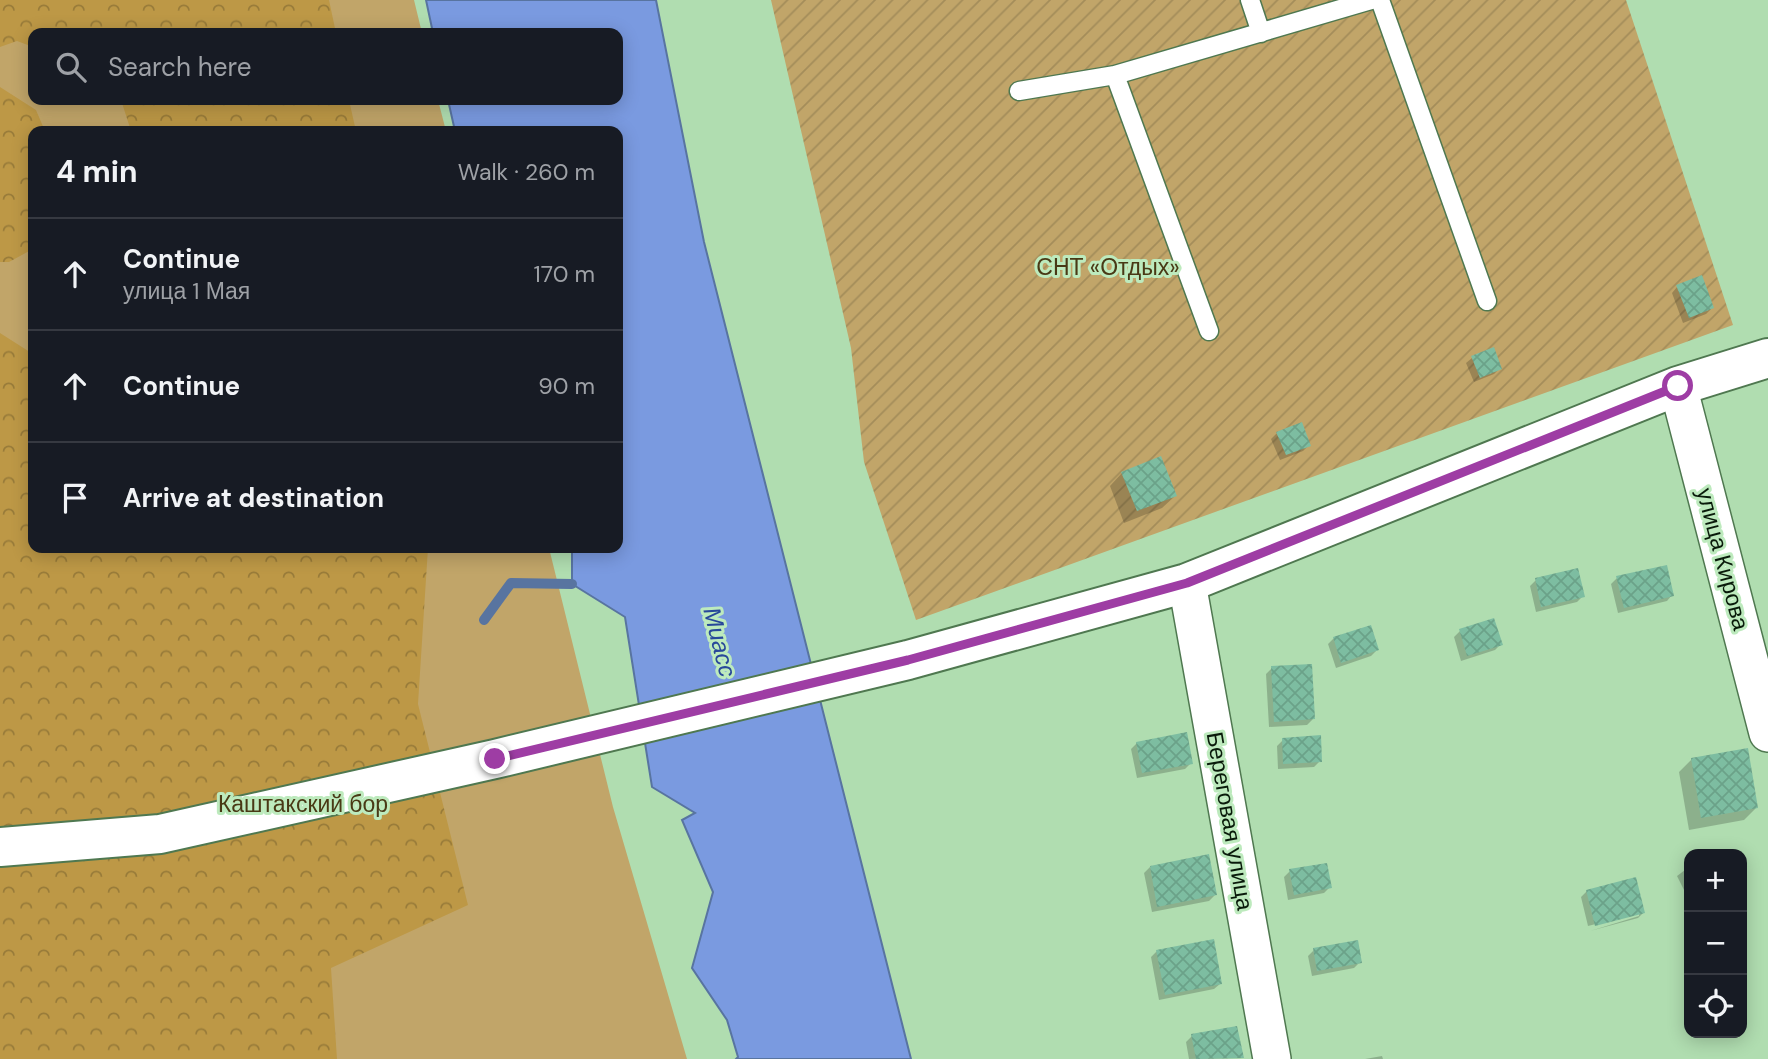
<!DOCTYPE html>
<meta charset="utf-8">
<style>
:root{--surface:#171b24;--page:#20242c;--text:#f1f3f6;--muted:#9ea1a6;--line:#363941}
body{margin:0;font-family:"DM Sans",sans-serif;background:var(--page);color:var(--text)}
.controls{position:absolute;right:21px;bottom:21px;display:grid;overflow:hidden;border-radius:14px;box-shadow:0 4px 18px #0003}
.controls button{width:63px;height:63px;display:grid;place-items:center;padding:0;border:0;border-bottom:2px solid var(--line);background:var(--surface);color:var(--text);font:35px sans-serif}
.stop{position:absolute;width:21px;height:21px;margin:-16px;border:5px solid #9e3da4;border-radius:50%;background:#fff}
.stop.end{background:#9e3da4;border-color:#fff;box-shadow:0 2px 7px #0008}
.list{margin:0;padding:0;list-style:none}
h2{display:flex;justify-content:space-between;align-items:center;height:91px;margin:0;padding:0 28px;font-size:30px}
h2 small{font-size:23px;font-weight:400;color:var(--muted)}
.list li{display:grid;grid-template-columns:46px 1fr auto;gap:21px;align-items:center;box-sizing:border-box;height:112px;padding:0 28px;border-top:2px solid var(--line)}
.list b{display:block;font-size:26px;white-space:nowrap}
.list p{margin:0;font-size:23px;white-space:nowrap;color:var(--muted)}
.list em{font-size:23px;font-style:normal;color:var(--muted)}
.icon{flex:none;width:38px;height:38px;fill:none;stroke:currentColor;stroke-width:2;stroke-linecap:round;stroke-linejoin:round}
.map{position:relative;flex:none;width:1768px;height:1059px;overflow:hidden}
.search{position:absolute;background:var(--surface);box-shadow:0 4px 18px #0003;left:28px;top:28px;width:595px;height:77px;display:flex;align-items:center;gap:18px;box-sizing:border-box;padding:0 24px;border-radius:14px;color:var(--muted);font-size:26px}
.panel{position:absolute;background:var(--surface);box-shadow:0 4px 18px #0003;left:28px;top:126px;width:595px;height:427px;border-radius:14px}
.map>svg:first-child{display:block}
</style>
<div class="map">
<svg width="1768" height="1059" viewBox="0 0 1768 1059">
<defs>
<pattern id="forest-crowns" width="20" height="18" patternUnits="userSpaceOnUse" patternTransform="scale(1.75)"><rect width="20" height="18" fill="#bd9846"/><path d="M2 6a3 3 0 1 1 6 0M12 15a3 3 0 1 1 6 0" fill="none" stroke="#987b39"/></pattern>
<pattern id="garden-furrows" width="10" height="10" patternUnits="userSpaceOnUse" patternTransform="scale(1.75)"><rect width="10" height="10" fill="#c1a569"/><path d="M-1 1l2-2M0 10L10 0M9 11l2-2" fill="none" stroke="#a48d5a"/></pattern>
<pattern id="building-cross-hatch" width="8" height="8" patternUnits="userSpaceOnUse" patternTransform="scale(1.75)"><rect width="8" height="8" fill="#7dbda1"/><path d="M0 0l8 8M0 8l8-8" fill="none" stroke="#6ba289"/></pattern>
</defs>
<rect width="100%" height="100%" fill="#b0ddb0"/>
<path fill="#c1a569" d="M0,0H414L422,33H33V100H438L446,131H33V548H549L613,807L687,1059H0Z"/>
<path fill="url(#forest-crowns)" d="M0,0H329L336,33H33V47L17,41L0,47Z
M0,87L36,110L45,131H33V249L9,262H0Z
M121,100H349L356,131H131Z
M0,333L33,354V548H428L418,704L468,905L331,968L337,1059H0Z"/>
<path fill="url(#garden-furrows)" d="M771,0H1626L1733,325L916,620L864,462L851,348Z"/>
<path fill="#7a9ae0" stroke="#5874a0" stroke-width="2" d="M426,0H656L704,242L911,1059H736L738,1057L727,1020L692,968L713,892L682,820L695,813L652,787L625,617L572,584V548H618V131H455L448,100H618V33H433Z"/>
<path fill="#0003" d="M1677,287L1712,308L1706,314L1683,323L1672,293Z
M1472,358L1500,368L1494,374L1474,382L1466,363Z
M1277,433L1309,445L1303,451L1280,460L1271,439Z
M1122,473L1175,496L1162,508L1124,523L1110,486Z
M1617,578L1672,595L1667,601L1618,613L1611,584Z
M1536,580L1583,596L1577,602L1536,612L1530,586Z
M1460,631L1501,644L1495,650L1461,661L1454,637Z
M1334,638L1377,650L1371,656L1336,668L1328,644Z
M1272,668L1313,719L1307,725L1269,727L1266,674Z
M1283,740L1320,761L1314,767L1278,769L1277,746Z
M1137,743L1191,763L1185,769L1137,778L1131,749Z
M1692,759L1756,808L1744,820L1689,830L1679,772Z
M1150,867L1215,895L1209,901L1152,912L1144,873Z
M1689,867V900L1677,876Z
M1290,871L1330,887L1324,893L1288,900L1284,877Z
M1587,891L1644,912L1638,918L1590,931L1639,916V913L1588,926L1581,897Z
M1314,950L1360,962L1354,968L1312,976L1308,956Z
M1157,951L1220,984L1214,989L1159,1000L1151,957Z
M1192,1036L1242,1058L1189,1059L1186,1042Z
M1382,1056L1383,1059H1365Z"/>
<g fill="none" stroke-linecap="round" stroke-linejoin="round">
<path stroke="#5874a0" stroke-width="10" d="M484,620L511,583L572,584"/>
</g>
<path fill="url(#building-cross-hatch)" d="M1702,275L1714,308L1689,318L1676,285Z
M1494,347L1502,369L1480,378L1471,356Z
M1302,422L1311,446L1286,455L1276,432Z
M1161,456L1177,496L1137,511L1121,472Z
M1667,565L1674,596L1624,608L1616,576Z
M1578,568L1585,597L1541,607L1535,578Z
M1494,618L1503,645L1467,656L1459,629Z
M1371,625L1379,650L1341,663L1333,637Z
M1312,664L1315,719L1274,722L1271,666Z
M1187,732L1193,764L1142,773L1136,742Z
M1321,735L1322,762L1283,764L1282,738Z
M1748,748L1758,808L1701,818L1691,758Z
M1209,854L1217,895L1157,907L1150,866Z
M1327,863L1332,888L1294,895L1289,869Z
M1636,877L1645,913L1595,926L1586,890Z
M1214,939L1222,984L1165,995L1156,950Z
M1358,940L1362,963L1317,971L1313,948Z
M1237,1026L1244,1058L1196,1059L1191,1034Z"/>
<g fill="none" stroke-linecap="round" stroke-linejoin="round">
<defs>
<path id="service" d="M1250,0L1261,33
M1380,0L1487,301
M1115,75L1209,331
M1019,91L1115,75L1371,0"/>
<path id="minor" d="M1678,386L1768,733
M1187,583L1272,1059"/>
<path id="secondary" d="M0,847L160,834L495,759L908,660L1187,583L1678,386L1768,358"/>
</defs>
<use href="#service" stroke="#4f7850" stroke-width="21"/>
<use href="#minor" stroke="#4f7850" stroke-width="40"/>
<use href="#secondary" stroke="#4f7850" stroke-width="42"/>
<use href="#service" stroke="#fff" stroke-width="18"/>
<use href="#minor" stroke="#fff" stroke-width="37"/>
<use href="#secondary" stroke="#fff" stroke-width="38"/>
</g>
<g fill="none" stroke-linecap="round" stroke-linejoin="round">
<path stroke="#9e3da4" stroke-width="9" d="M495,759L908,660L1187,583L1678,386"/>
</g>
<g text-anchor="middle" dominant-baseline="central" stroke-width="6" stroke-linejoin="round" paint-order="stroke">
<g font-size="23" fill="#493915" stroke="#bdeabd">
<text x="1108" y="267">СНТ «Отдых»</text>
<text x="303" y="804">Каштакский бор</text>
</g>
<g font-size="23" fill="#091a0a" stroke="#bdeabd">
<text transform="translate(1723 559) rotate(75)">улица Кирова</text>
<text transform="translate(1230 821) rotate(80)">Береговая улица</text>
</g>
<g font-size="24" font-style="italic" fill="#28489a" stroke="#bdeabd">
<text transform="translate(720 642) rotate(76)">Миасс</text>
</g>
</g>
</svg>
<div class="controls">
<button>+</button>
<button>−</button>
<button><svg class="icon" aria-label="locate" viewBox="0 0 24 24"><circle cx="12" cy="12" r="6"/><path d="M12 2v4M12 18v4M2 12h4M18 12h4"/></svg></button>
</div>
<div class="stop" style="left:1678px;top:386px"></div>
<div class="stop end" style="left:495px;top:759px"></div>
<div class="search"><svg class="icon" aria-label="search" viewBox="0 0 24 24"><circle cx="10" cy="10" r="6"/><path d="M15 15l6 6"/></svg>Search here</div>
<section class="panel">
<h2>4 min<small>Walk · 260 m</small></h2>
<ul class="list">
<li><svg class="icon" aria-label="ahead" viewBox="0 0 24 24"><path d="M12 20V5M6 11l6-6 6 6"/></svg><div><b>Continue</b><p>улица 1 Мая</p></div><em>170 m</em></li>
<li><svg class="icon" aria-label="ahead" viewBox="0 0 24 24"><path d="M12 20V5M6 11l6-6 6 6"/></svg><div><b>Continue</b></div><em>90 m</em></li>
<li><svg class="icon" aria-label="arrive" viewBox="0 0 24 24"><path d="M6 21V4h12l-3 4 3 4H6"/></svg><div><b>Arrive at destination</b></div></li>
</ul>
</section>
</div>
